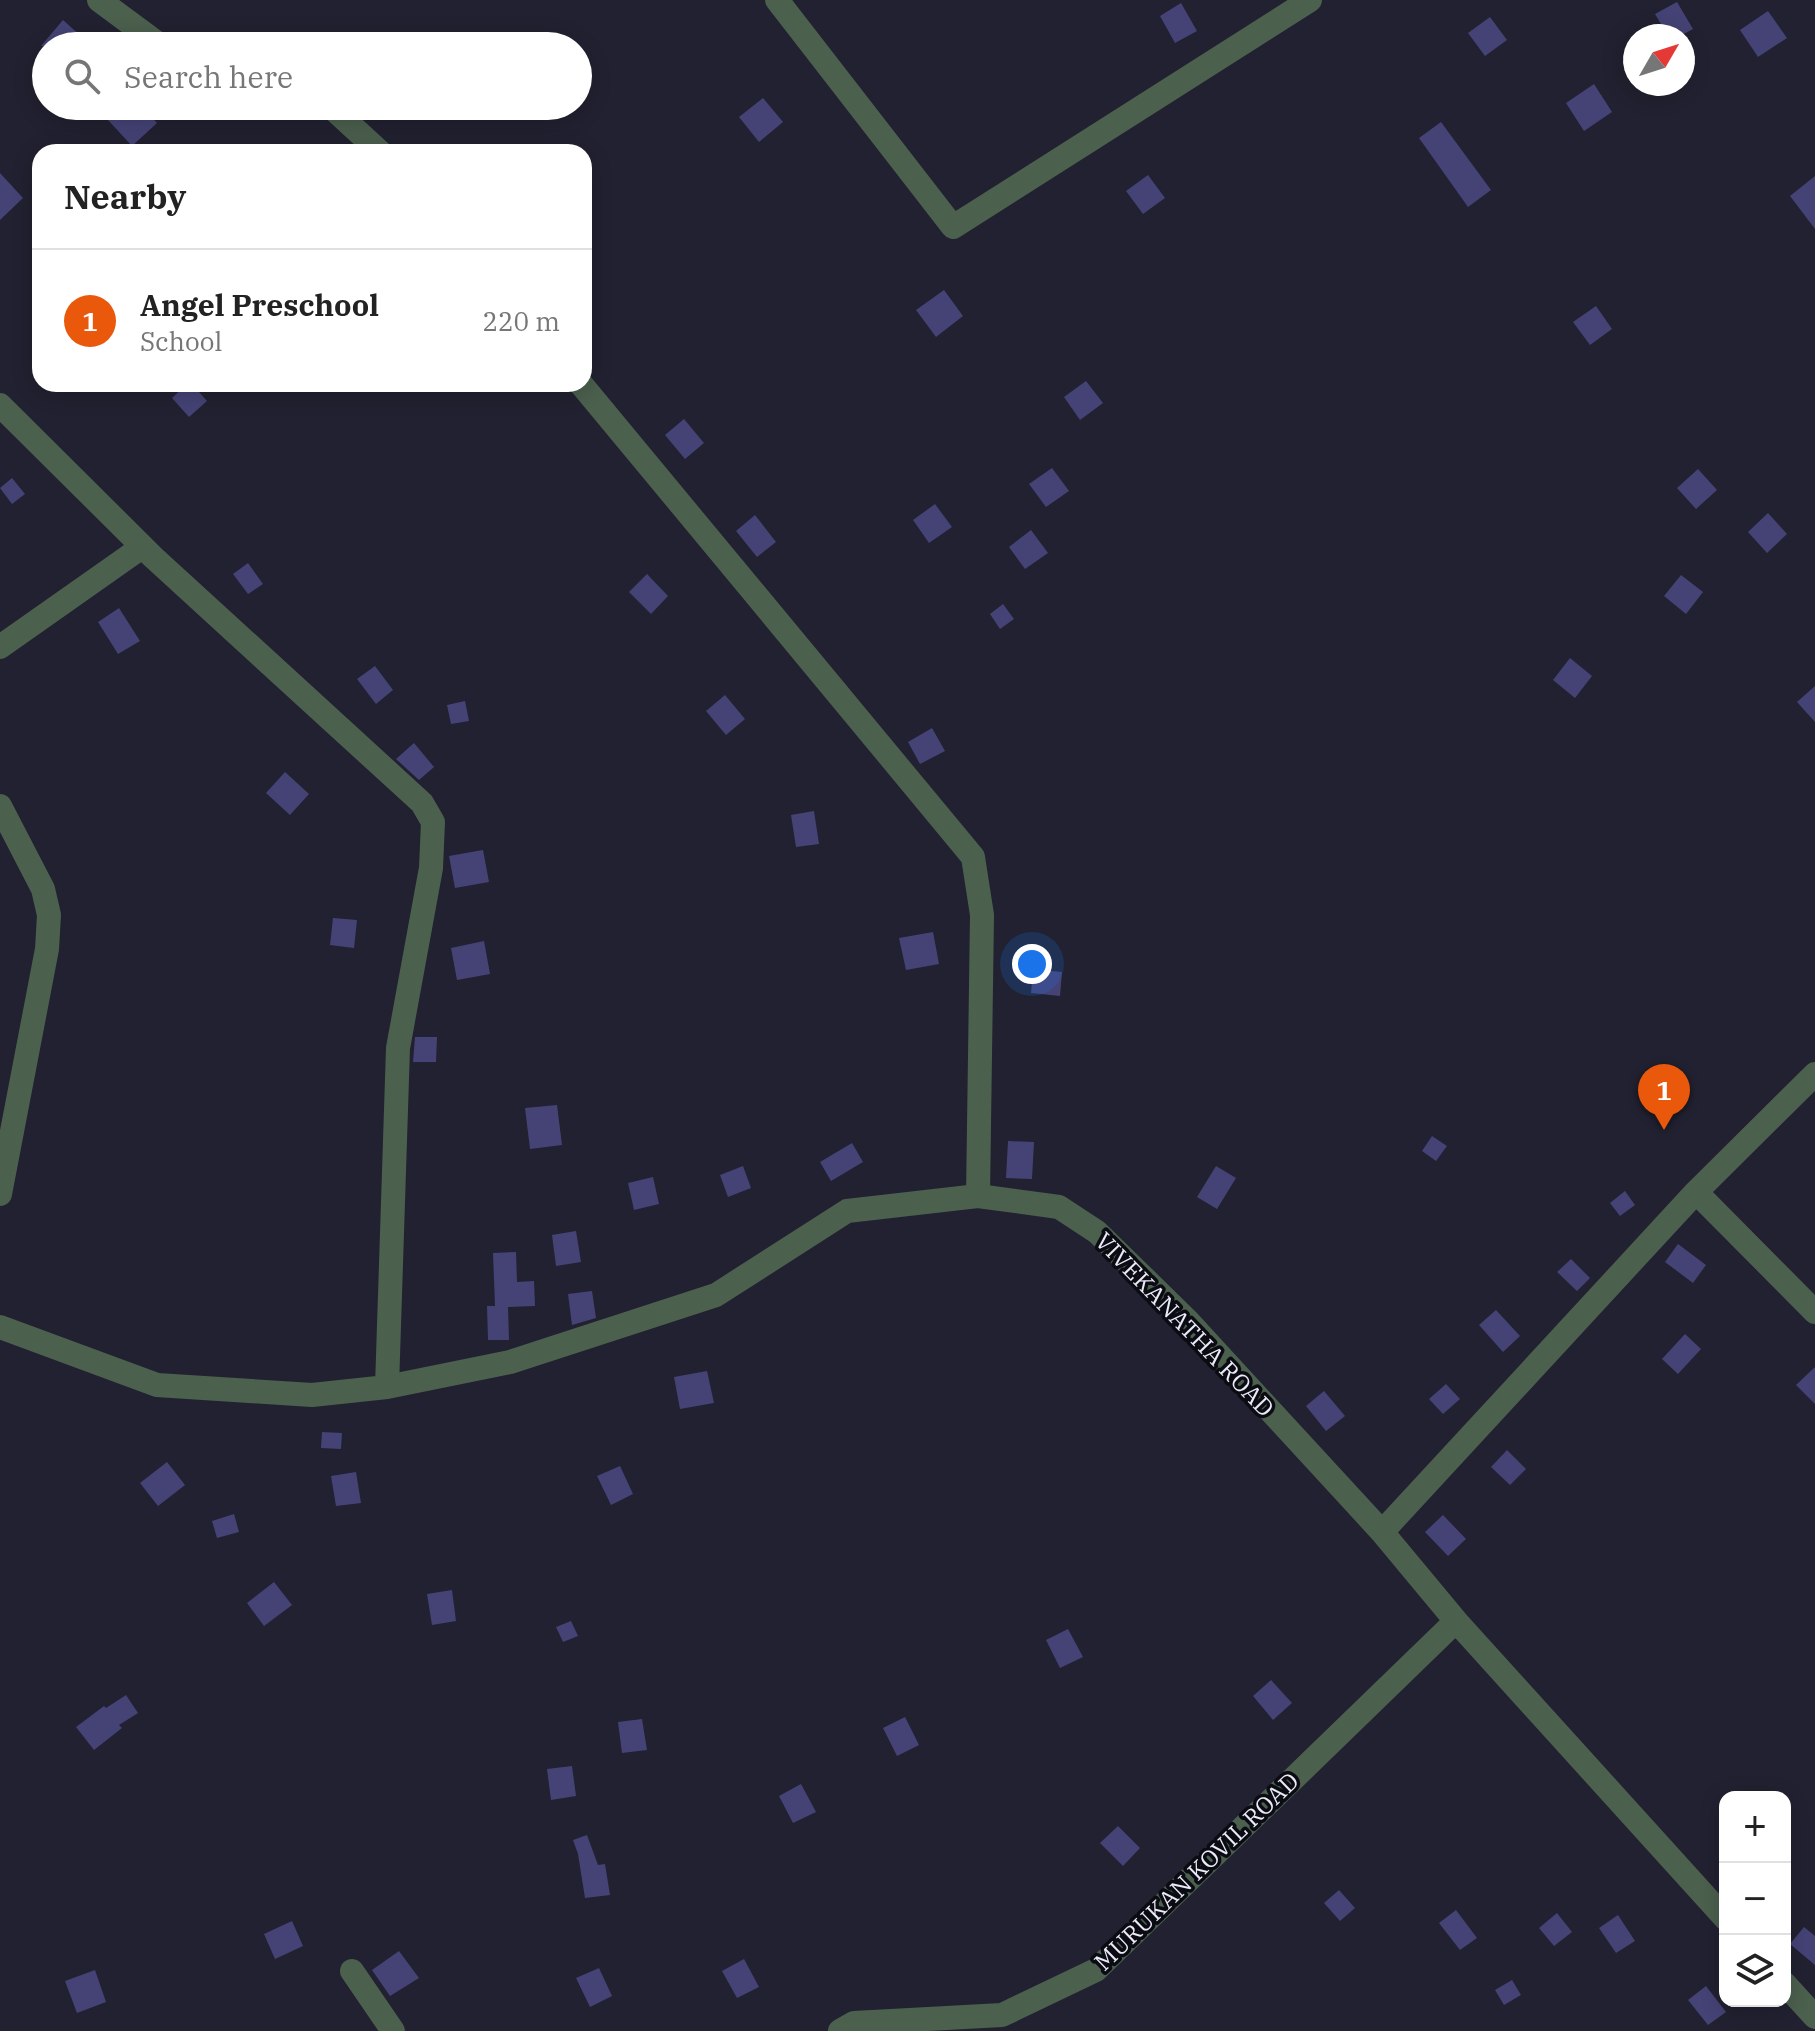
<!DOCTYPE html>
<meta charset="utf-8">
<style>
:root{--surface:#fff;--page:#f2f2f2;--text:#222;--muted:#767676;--line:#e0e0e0;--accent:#ea580c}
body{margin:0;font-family:"IBM Plex Serif",serif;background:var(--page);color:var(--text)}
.controls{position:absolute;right:24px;bottom:24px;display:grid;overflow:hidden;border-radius:16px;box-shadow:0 4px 20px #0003}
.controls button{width:72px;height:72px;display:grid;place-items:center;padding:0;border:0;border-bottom:2px solid var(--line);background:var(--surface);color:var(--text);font:40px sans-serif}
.compass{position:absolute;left:1623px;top:24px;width:72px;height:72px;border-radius:50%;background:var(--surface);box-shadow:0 4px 20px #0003;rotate:51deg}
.you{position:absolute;left:1032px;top:964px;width:28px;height:28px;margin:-20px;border:6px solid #fff;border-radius:50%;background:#1a73e8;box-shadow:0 0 0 12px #1a73e833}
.badge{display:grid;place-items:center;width:52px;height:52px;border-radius:50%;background:var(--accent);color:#fff;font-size:26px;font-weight:700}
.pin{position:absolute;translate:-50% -66px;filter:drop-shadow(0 2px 4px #0008)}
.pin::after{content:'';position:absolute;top:42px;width:28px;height:24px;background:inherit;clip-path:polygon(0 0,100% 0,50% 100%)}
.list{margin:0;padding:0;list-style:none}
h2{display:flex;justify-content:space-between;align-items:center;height:104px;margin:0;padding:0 32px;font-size:34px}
h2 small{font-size:26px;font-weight:400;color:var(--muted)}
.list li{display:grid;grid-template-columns:52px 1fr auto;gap:24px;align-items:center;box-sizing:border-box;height:144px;padding:0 32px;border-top:2px solid var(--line)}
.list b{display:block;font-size:30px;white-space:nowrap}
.list p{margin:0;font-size:26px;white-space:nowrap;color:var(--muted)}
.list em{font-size:26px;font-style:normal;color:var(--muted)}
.icon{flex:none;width:44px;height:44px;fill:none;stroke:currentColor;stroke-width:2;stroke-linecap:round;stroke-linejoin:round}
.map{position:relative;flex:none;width:1815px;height:2031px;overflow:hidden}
.search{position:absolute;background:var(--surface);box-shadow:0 4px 20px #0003;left:32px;top:32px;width:560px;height:88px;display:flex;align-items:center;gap:20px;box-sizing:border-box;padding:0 28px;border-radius:44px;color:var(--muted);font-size:30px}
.panel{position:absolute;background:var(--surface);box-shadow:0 4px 20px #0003;left:32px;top:144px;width:560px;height:248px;border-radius:24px}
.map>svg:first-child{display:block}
</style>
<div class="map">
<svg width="1815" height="2031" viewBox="0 0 1815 2031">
<rect width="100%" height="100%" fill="#212131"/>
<path fill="#454376" d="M1677,2L1693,29L1680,36H1668L1655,14Z
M1181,3L1197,31L1175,43L1160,16Z
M1768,11L1787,38L1758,57L1740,30Z
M1490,17L1507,40L1485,56L1468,33Z
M63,20L92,46H41Z
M1594,84L1612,112L1584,131L1566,103Z
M763,98L783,122L759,142L739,117Z
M124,106H141L157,123L132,146L108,120Z
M1441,122L1491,190L1468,207L1419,138Z
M0,173L23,198L0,220Z
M1148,175L1165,198L1143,214L1126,191Z
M1815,176V229L1790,196Z
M944,290L963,316L936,337L916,310Z
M1596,306L1612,329L1590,345L1573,322Z
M1086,381L1103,403L1080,420L1064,397Z
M187,384H192L207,401L189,417L172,398Z
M684,419L704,443L685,459L665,435Z
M1052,468L1069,491L1046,507L1029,484Z
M1698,469L1717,490L1696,509L1677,488Z
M12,478L25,494L12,504L0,488Z
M935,504L952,527L929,543L913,520Z
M1768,513L1787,534L1767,553L1748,532Z
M755,515L776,542L757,557L736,531Z
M1031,530L1048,553L1025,569L1009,547Z
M248,563L263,584L248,594L233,574Z
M647,574L668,596L651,614L629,592Z
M1681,575L1703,592L1686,614L1664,596Z
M1003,604L1014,619L1000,629L990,614Z
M119,608L140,641L118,654L98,622Z
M1570,658L1592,676L1575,698L1553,680Z
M375,666L393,690L376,704L357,679Z
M1815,686V722L1797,702Z
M725,695L745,719L726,735L706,711Z
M465,701L469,721L451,724L447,705Z
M932,728L945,751L920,764L908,742Z
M414,743L434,767L419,780L396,759Z
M285,772L309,794L290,815L266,793Z
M814,811L819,844L796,847L791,815Z
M483,850L489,882L455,888L449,856Z
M333,918L357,920L354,948L330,945Z
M933,932L939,964L906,970L899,938Z
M484,941L490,974L457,980L451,948Z
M1033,969L1062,972L1060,996L1031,993Z
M415,1037H437L436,1062H413Z
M557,1105L562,1145L530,1149L525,1108Z
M1432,1136L1447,1146L1436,1161L1422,1151Z
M1008,1141L1034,1142L1032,1179L1006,1178Z
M852,1143L863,1162L831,1181L820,1162Z
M743,1166L751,1188L728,1197L720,1175Z
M1216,1166L1236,1178L1217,1209L1197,1197Z
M653,1177L659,1204L634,1210L628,1183Z
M1625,1191L1635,1205L1620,1216L1610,1203Z
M576,1231L581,1262L556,1266L552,1235Z
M1678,1244L1706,1265L1693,1283L1665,1262Z
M516,1252L517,1282L534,1281L535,1306L508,1307L509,1340H488L487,1306H495L493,1253Z
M1571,1259L1590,1278L1577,1291L1557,1272Z
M592,1291L596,1318L572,1325L568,1294Z
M1496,1310L1520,1336L1503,1352L1479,1325Z
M1685,1334L1701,1349L1678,1374L1662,1359Z
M1815,1367V1404L1796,1385Z
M707,1371L714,1403L680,1409L674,1377Z
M1446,1384L1460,1399L1443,1414L1429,1399Z
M1324,1391L1345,1416L1326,1431L1306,1406Z
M322,1432L342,1433L341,1449L321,1448Z
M1507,1450L1526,1469L1510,1485L1491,1467Z
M167,1462L185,1485L158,1506L140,1483Z
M620,1466L633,1494L611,1505L597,1476Z
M356,1472L361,1503L336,1506L331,1476Z
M234,1514L239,1532L217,1538L212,1521Z
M1443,1515L1466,1539L1448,1556L1425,1532Z
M274,1582L292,1605L264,1626L247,1603Z
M452,1590L456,1621L432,1625L427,1594Z
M571,1621L578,1636L563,1642L556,1627Z
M1068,1629L1083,1657L1060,1668L1046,1640Z
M1271,1680L1292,1703L1273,1720L1253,1696Z
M126,1695L138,1713L119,1725L122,1728L94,1750L76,1727L104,1706L106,1708Z
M905,1717L919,1745L897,1756L883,1728Z
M642,1719L647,1750L622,1753L618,1722Z
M572,1766L576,1796L551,1800L547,1769Z
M801,1784L816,1812L793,1823L779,1796Z
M1118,1826L1140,1848L1123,1866L1100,1843Z
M587,1835L598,1865L605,1864L610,1895L585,1898L578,1854L573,1840Z
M1339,1890L1355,1908L1340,1921L1324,1903Z
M1456,1910L1477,1938L1460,1950L1439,1923Z
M1557,1913L1572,1932L1554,1946L1539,1928Z
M1618,1915L1635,1941L1616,1953L1599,1928Z
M292,1921L303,1946L275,1959L264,1934Z
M1804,1927L1815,1936V1965L1790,1944Z
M399,1951L419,1978L390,1996L372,1970Z
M744,1959L759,1987L737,1998L722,1971Z
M599,1968L612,1996L590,2007L576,1978Z
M95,1970L106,2002L77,2013L65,1981Z
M1512,1980L1521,1995L1504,2005L1495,1990Z
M1706,1986L1726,2012L1708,2025L1688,2000Z"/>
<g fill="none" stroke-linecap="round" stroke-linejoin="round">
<path stroke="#4c604e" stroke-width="24" d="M99,0L161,46
M777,0L953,227L1310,0
M330,106L380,152
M581,384L973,857L982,915L978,1196
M0,405L153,557L422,803L433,822L431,868L398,1048L387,1387
M0,647L142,547
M0,806L43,889L49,915L47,949L0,1194
M1696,1192L1815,1312
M0,1327L157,1385L312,1395L387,1387L510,1362L716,1295L847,1211L978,1196L1059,1207L1097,1232L1186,1319L1382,1532L1456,1621L1725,1918
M1382,1532L1696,1192L1815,1074
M352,1971L393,2031
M1785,1984L1815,2017
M840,2031L854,2023L1002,2015L1096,1970L1456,1621"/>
</g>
<g text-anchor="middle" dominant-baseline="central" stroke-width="7" stroke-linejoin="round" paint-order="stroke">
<g font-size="24" fill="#eaebf6" stroke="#0b0c13">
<text transform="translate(1185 1324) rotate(46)">VIVEKANATHA ROAD</text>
<text transform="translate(1196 1871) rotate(-44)">MURUKAN KOVIL ROAD</text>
</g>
</g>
</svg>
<div class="controls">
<button>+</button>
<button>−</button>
<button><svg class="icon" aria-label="layers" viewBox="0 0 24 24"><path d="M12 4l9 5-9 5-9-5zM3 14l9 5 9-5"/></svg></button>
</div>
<svg class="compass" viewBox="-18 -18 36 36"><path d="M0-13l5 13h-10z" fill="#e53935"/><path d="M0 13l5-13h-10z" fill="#767676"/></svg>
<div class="you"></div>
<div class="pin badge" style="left:1664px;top:1130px">1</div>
<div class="search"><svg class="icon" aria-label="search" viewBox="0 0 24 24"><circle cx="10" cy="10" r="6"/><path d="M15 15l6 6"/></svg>Search here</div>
<section class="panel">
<h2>Nearby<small></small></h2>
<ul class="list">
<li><span class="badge">1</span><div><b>Angel Preschool</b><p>School</p></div><em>220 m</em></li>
</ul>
</section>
</div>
